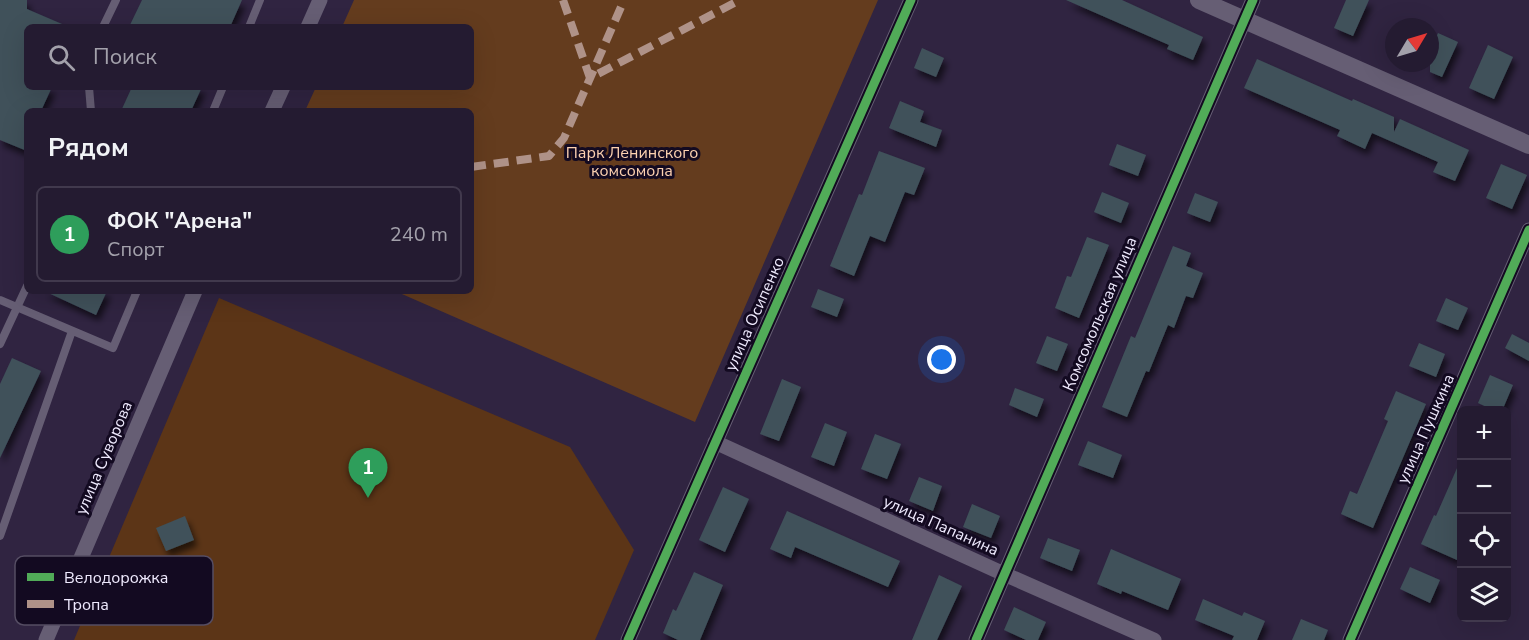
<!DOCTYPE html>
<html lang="ru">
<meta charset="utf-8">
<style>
:root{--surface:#241b31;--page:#30283d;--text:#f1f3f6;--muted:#a3a1ab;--line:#41394d;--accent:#db2777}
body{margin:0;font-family:"Nunito Sans",sans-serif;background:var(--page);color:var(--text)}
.controls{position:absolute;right:18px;bottom:18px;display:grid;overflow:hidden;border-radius:9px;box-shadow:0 6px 24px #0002}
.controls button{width:54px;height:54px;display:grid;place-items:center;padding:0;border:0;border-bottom:2px solid var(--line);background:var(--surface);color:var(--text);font:30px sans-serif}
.compass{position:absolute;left:1385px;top:18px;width:54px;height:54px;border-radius:50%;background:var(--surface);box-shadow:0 6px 24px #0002;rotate:52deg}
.you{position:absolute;left:942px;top:360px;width:21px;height:21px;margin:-15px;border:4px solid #fff;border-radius:50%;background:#1a73e8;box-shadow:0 0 0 9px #1a73e833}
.badge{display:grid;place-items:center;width:39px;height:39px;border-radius:50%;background:var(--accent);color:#fff;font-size:20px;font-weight:700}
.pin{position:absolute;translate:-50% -50px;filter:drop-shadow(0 2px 3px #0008)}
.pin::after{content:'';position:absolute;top:32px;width:21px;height:18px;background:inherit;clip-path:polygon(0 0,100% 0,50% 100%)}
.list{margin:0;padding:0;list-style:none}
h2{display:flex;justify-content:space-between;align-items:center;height:78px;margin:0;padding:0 24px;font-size:26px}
h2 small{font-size:20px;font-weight:400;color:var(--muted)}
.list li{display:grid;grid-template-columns:39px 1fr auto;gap:18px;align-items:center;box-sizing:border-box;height:96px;margin:0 12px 12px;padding:0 12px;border:2px solid var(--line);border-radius:9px}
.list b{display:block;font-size:22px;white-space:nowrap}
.list p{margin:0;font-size:20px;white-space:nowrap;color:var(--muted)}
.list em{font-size:20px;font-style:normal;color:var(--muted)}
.icon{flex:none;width:33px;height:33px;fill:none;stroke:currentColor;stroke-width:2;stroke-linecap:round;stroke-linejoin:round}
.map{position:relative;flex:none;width:1529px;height:640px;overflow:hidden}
.search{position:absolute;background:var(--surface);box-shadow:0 6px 24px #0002;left:24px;top:24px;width:450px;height:66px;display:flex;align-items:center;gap:15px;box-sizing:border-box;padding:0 21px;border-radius:9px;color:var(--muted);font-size:22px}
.panel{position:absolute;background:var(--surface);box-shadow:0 6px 24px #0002;left:24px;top:108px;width:450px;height:186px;border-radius:9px}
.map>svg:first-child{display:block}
</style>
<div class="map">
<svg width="1529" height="640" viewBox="0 0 1529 640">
<defs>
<filter id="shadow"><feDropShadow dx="3.5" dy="6" stdDeviation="3" flood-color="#0009"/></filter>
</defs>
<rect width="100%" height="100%" fill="#302441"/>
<path fill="#5c3517" d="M219,298L570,447L634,550L595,640H74Z"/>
<path fill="#643c1e" d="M354,0H878L695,422L395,291H471V111H305L316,87H471V27H342Z"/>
<path fill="#3f515a" filter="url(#shadow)" d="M0,0H27V9L69,27H27V87H52L41,111H27V151L0,140Z
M142,0H242L230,27H129Z
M1066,0H1122L1203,37L1193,60L1167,49L1169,45Z
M1346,0H1369L1353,36L1334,28Z
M1438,33L1458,42L1442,77L1430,72V52Z
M1488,45L1513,57L1494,99L1469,88Z
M922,48L944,58L936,77L914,68Z
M1257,59L1352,101L1353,99L1394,117V132L1400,119L1469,150L1455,181L1433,172L1438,162L1372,133L1365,149L1337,136L1340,130L1244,88Z
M132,87H202L191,111H121Z
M900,101L924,111L920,122L942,130L936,147L889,128Z
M1117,144L1146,155L1138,176L1109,165Z
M879,151L925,168L914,195L905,192L885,242L870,236L854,276L830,266L859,194L862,195Z
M1501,164L1527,175L1512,209L1486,198Z
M1102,192L1129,203L1121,223L1094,212Z
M1195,193L1218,202L1210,222L1187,213Z
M1087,237L1109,245L1079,318L1055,308L1067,276L1071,277Z
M1173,246L1191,253L1186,266L1203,273L1193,298L1186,296L1174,328L1168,325L1149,372L1146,371L1127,417L1102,407L1131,336L1135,338Z
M818,289L844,299L837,317L811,307Z
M44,291H107L96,315Z
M1446,298L1468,308L1458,330L1436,321Z
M1512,334L1529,343V361L1505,348Z
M1047,336L1068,344L1057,371L1036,363Z
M1419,343L1445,354L1436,377L1409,366Z
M12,358L41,371L0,458V384Z
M1490,375L1513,385L1502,411H1495L1478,403Z
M782,379L801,387L779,441L760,434Z
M1015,388L1044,399L1037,417L1009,405Z
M1396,391L1426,404L1373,528L1341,514L1350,491L1357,494L1388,421L1384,419Z
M825,423L847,432L834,466L811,457Z
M875,434L901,444L887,479L861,469Z
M1088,441L1122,455L1113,478L1078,465Z
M1461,459V549L1457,560L1421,544L1434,515L1436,516Z
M919,477L942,486L933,511L909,501Z
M723,487L749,499L725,552L699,540Z
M972,504L1000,516L991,538L963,527Z
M787,511L900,561L888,587L795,547L791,558L770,549Z
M185,516L194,540L166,551L156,528Z
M1048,538L1080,550L1072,571L1040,558Z
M1111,549L1181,579L1168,610L1122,591L1121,594L1097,584Z
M1410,567L1440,580L1430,603L1400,589Z
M694,572L723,585L700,640H678L663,633L673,609L676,611Z
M939,575L962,586L937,640H912Z
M1203,599L1242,616L1244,612L1265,621L1257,640H1232L1234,636L1195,620Z
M1014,607L1046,622L1038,640H1026L1004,630Z
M1301,619L1328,630L1324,640H1292Z"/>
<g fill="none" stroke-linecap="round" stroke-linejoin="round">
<path stroke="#665e74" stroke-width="8" d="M103,27L116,0
M249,27L260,0
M89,87L91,111
M213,111L223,87
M0,300L113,348L137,291
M0,344L27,286
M0,536L72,331"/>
<path stroke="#665e74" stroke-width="15" d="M308,27L320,0
M272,111L283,87
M715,442L1004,574L1154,640
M46,640L195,291
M628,640L911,0
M976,640L1253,0
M1350,640L1529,230"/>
<path stroke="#665e74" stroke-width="18" d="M1199,0L1529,145"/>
<path stroke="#af9288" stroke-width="8" stroke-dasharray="15 8" stroke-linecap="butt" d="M563,0L590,78L740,0
M471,167L549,156L564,138L624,0"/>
<defs>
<path id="cycleway" d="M628,640L911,0
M976,640L1253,0
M1350,640L1529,230"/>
</defs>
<use href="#cycleway" stroke="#130a21" stroke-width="13"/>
<use href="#cycleway" stroke="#51ab58" stroke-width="9"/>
</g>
<g text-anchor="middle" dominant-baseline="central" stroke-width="6" stroke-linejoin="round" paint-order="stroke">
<g font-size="16" fill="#fcd1b0" stroke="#130a21">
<text x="632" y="153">Парк Ленинского<tspan x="632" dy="18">комсомола</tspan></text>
</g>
<g font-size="16" fill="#efeafe" stroke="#130a21">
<text transform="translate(755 314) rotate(-66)">улица Осипенко</text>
<text transform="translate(1100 314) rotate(-67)">Комсомольская улица</text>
<text transform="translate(1426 429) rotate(-66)">улица Пушкина</text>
<text transform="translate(104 458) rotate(-67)">улица Суворова</text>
<text transform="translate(941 526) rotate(24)">улица Папанина</text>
</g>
</g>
<rect x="15" y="556" width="198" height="69" rx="9" fill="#130a21" stroke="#554d63" stroke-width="1.5"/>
<rect x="27" y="573" width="27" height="8" fill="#51ab58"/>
<rect x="27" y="600" width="27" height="8" fill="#af9288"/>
<g font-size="16" fill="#efeafe">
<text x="64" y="583">Велодорожка</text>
<text x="64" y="610">Тропа</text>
</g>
</svg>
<div class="controls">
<button>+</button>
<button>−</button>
<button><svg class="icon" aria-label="locate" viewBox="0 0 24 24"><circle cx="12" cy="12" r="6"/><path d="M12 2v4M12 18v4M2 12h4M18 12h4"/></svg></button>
<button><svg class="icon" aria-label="layers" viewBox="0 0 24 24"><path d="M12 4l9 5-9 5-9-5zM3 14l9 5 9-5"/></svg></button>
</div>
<svg class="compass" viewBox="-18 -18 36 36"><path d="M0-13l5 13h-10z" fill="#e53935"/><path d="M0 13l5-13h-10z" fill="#a3a1ab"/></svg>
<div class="you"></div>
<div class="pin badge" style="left:368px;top:498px;background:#2e9e5b">1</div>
<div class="search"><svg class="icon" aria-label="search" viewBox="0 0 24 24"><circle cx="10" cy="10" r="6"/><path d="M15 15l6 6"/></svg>Поиск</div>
<section class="panel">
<h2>Рядом<small></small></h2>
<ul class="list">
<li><span class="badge" style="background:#2e9e5b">1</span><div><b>ФОК &quot;Арена&quot;</b><p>Спорт</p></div><em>240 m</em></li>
</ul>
</section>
</div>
